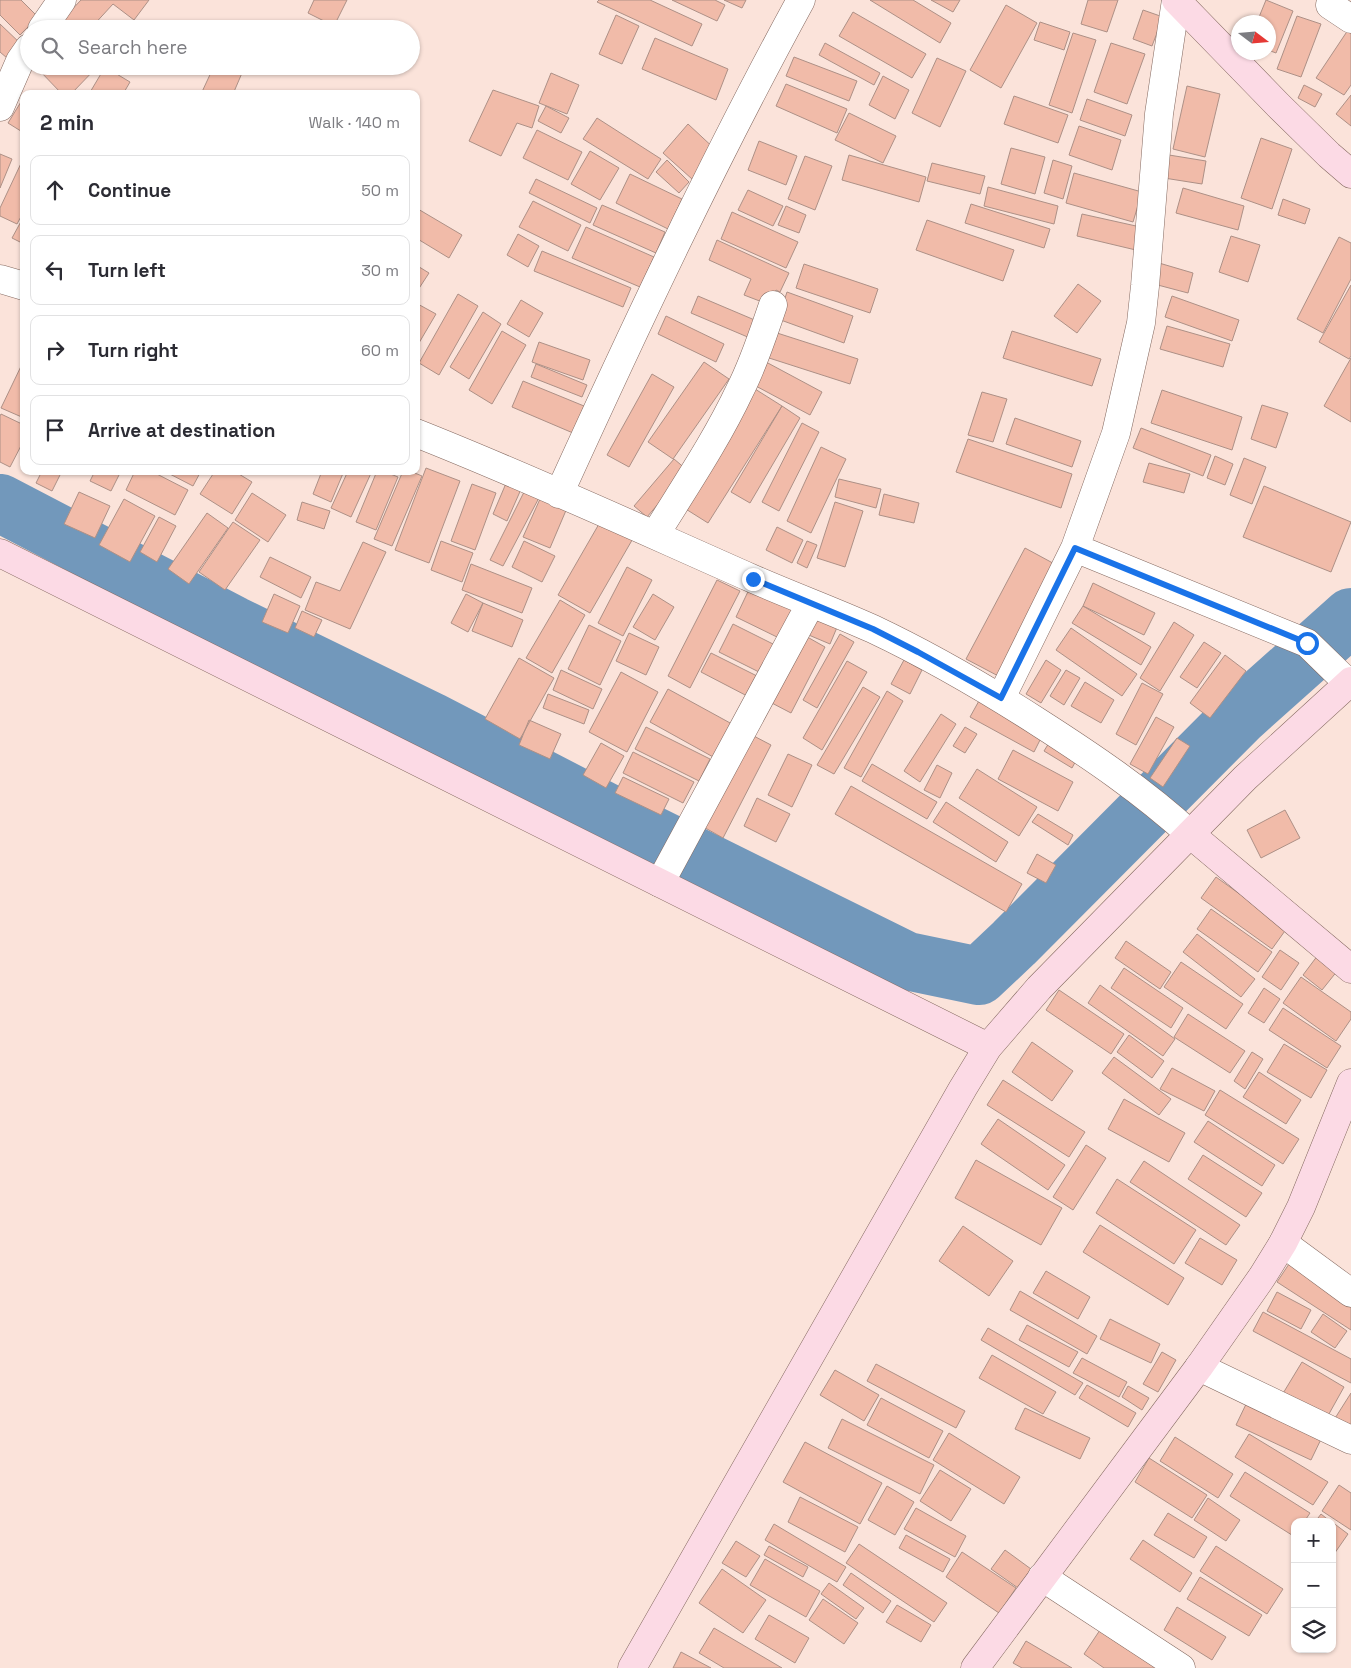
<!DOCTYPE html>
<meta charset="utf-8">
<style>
:root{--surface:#fff;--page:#f7f7f7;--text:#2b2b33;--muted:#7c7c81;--line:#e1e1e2}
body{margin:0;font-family:"Space Grotesk",sans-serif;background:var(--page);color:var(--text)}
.controls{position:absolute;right:15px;bottom:15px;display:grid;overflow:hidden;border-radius:10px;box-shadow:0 1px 4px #0004}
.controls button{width:45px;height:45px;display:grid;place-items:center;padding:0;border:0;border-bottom:1px solid var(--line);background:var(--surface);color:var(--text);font:25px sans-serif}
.compass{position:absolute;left:1231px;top:15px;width:45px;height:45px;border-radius:50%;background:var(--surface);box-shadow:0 1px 4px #0004;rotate:106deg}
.stop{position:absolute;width:15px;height:15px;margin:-11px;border:4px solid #1a73e8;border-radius:50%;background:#fff}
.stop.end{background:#1a73e8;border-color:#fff;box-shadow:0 1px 5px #0008}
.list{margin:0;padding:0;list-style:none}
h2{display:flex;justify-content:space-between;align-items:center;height:65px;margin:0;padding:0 20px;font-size:21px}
h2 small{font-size:16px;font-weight:400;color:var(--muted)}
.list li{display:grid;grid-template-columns:32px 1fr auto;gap:15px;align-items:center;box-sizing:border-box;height:70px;margin:0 10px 10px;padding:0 10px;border:1px solid var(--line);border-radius:10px}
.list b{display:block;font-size:19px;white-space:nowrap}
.list em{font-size:16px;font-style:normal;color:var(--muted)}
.icon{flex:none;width:28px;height:28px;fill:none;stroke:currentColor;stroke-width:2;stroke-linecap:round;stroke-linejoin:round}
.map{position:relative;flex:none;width:1351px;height:1668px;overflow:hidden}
.search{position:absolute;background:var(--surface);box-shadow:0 1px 4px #0004;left:20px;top:20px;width:400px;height:55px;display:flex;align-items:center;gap:12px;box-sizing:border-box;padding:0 18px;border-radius:28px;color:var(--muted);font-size:19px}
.panel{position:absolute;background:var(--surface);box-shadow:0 1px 4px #0004;left:20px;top:90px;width:400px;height:385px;border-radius:10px}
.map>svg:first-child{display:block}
</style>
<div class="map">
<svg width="1351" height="1668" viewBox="0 0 1351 1668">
<rect width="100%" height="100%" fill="#fbe3da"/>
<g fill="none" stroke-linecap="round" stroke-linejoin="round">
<path stroke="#7298bb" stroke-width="58" d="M0,503L234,625L431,721L622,820L907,961L979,976L1014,943L1240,716L1351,617"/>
</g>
<path fill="#f1bba9" stroke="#ad9086" d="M0,0H21L38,17L20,35L0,15Z
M81,0H149L134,20L113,4L90,29H74L64,18Z
M314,0H347L334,26L308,13Z
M599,0H650L702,24L692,46L597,2Z
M672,0H715L725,5L717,21Z
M724,0H746L742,8Z
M870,0H913L951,23L940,43Z
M931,0H960L953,12Z
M1088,0H1118L1107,32L1081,24Z
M1266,0L1293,11L1276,53L1268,50V22H1257Z
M1006,5L1037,23L1001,88L970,70Z
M1143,10L1163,17L1152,46L1133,39Z
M853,12L926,54L912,78L839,36Z
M616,15L639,26L622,64L599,54Z
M1297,16L1321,24L1301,77L1277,69Z
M1040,22L1070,32L1064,50L1034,40Z
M0,24L21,44L7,58L0,52Z
M1348,30L1351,32V85L1344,95L1316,78Z
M1073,33L1096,40L1072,113L1049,105Z
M655,38L728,69L716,100L642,69Z
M825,43L880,73L874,85L819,55Z
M1111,43L1145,54L1127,104L1094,92Z
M794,57L857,81L849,101L786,76Z
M937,58L966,71L940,127L912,113Z
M41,66H98L71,94H62L38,69Z
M214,66H245L233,94H201Z
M105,67L130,82L123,94H89Z
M551,73L579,85L567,114L539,103Z
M883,76L909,90L895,119L869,105Z
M786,84L847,109L837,133L776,106Z
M1304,85L1322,94L1315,107L1298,98Z
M1187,86L1220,94L1205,157L1173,149Z
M493,90L539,106L532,128L517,123L501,156L469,141Z
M1351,95V126L1336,114Z
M1014,96L1068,115L1058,143L1004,124Z
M24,97V133L8,123Z
M1087,99L1132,115L1125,136L1080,120Z
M546,106L569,118L561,133L538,121Z
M849,113L896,136L883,163L835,140Z
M597,118L661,159L648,179L583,139Z
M688,124L717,151L692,179L663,153Z
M1079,126L1121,140L1112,170L1069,155Z
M537,130L582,152L568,180L523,158Z
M1261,138L1292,149L1272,209L1241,198Z
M759,141L797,156L786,185L748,170Z
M1011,148L1045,157L1035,194L1001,184Z
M590,151L619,168L600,200L571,184Z
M0,154L12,159L0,188Z
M849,155L926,177L919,202L842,180Z
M1169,155L1206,161L1202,184L1164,178Z
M805,156L832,166L815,210L788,199Z
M24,157V211L17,224L0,216V208Z
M667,160L689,182L679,193L656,172Z
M1053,160L1072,166L1063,199L1044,193Z
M932,163L985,176L980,194L927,181Z
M1074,173L1142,192L1133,222L1066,203Z
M630,174L682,199L668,229L616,203Z
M536,179L597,208L590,223L529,193Z
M988,187L1058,206L1054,224L984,206Z
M1183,188L1244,206L1238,230L1176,213Z
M748,190L783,206L773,226L738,210Z
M1283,199L1310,209L1305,224L1278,215Z
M533,201L581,225L568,251L519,227Z
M971,204L1050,229L1044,248L965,223Z
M602,205L665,232L656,253L593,225Z
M786,206L806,215L799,233L778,225Z
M418,209L462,235L449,258L416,238V212Z
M732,212L798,242L786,268L721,239Z
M1082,214L1145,228L1140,251L1077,236Z
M24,216V244L12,238Z
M927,220L1014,250L1003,281L916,250Z
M586,227L654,257L640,287L572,258Z
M518,234L539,246L528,267L507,255Z
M1231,236L1260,245L1248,282L1219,272Z
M1339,237L1351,243V279L1323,333L1297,319Z
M717,240L789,273L780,292L776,290L770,305L744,295L751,279L709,260Z
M542,251L631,288L623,307L534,271Z
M1159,263L1193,273L1188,293L1154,284Z
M804,264L878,289L870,313L796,288Z
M416,265L429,273L416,293Z
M1078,284L1101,301L1077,333L1054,316Z
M1351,285V356L1349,359L1319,342Z
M787,292L853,316L844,343L778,319Z
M458,294L478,306L439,375L419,363Z
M698,296L757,321L750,338L691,313Z
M1172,296L1239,320L1232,341L1165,317Z
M521,300L543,313L529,337L507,324Z
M416,303L436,314L416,348Z
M483,312L501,324L469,379L450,367Z
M666,316L724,344L716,362L658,334Z
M1167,326L1230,344L1223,367L1160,349Z
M502,331L526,345L492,404L469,390Z
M1012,331L1101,359L1092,386L1003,358Z
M774,332L858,359L850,384L766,357Z
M539,342L590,360L583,380L532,362Z
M1351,358V422L1324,406Z
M24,360V418L1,408Z
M704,362L729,379L673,459L648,442Z
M766,362L822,392L810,415L754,385Z
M536,364L587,385L582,397L531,377Z
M652,374L674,387L629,467L607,455Z
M523,381L584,406L573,433L512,407Z
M755,389L782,406L708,523L681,506Z
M1162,390L1242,417L1232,450L1151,423Z
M982,392L1007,399L993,442L968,435Z
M1262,405L1288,413L1276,448L1251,439Z
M782,406L800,418L750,503L731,492Z
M1,414L24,425V440L10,467L0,462V416Z
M1015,418L1081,441L1072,467L1006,444Z
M802,423L819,432L779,511L762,502Z
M1141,428L1211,455L1203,476L1133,448Z
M968,439L1072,474L1061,508L956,472Z
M821,447L846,459L811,533L787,521Z
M1215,456L1233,464L1225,485L1207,478Z
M1244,458L1266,467L1252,504L1230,495Z
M674,459L687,470L647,517L634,506Z
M1149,463L1190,474L1184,493L1143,482Z
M426,468L460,481L429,563L395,550Z
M42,471H62L52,491L36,483Z
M95,471H121L111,491L90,481Z
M135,471H151L188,490L175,515L126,490Z
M164,471H201L193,486Z
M215,471H234L252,482L232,514L200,494Z
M322,471H344L331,502L313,494Z
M348,471H372L351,517L331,508Z
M377,471H383L398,477L376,530L356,522Z
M403,471H410L422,476L392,546L374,539Z
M839,479L881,489L876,508L835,497Z
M507,481L522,487L507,521L493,514Z
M472,484L496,493L475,550L451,541Z
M527,486L541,494L503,566L490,560Z
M1264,486L1351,522L1331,572L1243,537Z
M544,490L570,501L550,548L523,537Z
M79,492L110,506L95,538L64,524Z
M252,493L286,515L268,542L235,520Z
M884,494L919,503L914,523L879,515Z
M124,499L155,516L130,562L99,545Z
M302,502L330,511L324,529L297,520Z
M835,502L863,511L845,567L817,558Z
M207,513L228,528L189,584L168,569Z
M159,517L176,526L157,562L140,552Z
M603,517L635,535L590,613L558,595Z
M233,522L260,540L225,590L199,572Z
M777,527L803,540L792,563L766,550Z
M441,541L473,553L462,582L431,570Z
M524,541L555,556L542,582L512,567Z
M807,541L817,545L807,568L797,563Z
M363,542L386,552L350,629L305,610L316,582L340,591Z
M1025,548L1062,568L1004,679L966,659Z
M270,557L311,577L301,598L260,577Z
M471,564L532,588L522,613L462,590Z
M627,567L652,580L623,636L598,623Z
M717,580L740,591L690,688L668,676Z
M753,581L796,602L779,638L736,617Z
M1093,583L1155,613L1144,635L1083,606Z
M274,594L300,606L288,633L262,622Z
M466,594L483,603L468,632L451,623Z
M653,594L674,607L655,640L633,627Z
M560,600L585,615L552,673L526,658Z
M483,603L523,620L512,647L472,631Z
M1083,606L1151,647L1141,665L1072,623Z
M302,611L322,620L314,637L295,628Z
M812,614L838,625L830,644L804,633Z
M1174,622L1194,635L1160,691L1140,678Z
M733,624L775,645L761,673L719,652Z
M589,625L621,641L600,685L568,669Z
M1071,628L1137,674L1122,696L1056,650Z
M629,633L659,647L646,675L616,661Z
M802,634L825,647L791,713L768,701Z
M840,634L854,642L817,708L803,700Z
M1204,642L1221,653L1197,688L1180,677Z
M711,653L761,678L751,698L701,672Z
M1225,655L1246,671L1210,718L1190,703Z
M519,658L554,678L520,739L485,719Z
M904,660L922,670L910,694L891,684Z
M1046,660L1061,670L1041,703L1026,694Z
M847,661L867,672L822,750L803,738Z
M561,670L602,689L593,709L553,690Z
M1066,670L1080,678L1064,705L1050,696Z
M621,672L658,692L627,752L589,732Z
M1085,682L1114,700L1101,723L1071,706Z
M1142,683L1163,694L1136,745L1116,734Z
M863,687L880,697L834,774L817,765Z
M668,689L732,724L715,758L650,722Z
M887,691L903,701L861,777L844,768Z
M548,694L589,710L584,724L543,708Z
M980,699L1043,734L1034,752L970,717Z
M941,714L956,724L920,782L904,771Z
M1156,717L1174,727L1148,774L1130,764Z
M529,720L561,734L550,759L519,745Z
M646,727L710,759L699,781L635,749Z
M965,727L977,734L965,753L953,746Z
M748,733L771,745L723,838L700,825Z
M1052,738L1079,755L1072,768L1044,751Z
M1177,738L1190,746L1163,787L1150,778Z
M601,743L624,756L606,788L583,775Z
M1013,750L1073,782L1058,811L998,779Z
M633,752L694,782L683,803L623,773Z
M788,754L812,765L792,807L768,795Z
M872,764L937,802L927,819L862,781Z
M937,765L952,773L940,798L924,790Z
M977,769L1037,807L1019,836L959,798Z
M623,777L669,799L661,815L615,793Z
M851,786L1022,884L1006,912L835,814Z
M757,798L790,814L776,842L744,826Z
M946,802L1008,842L996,862L933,822Z
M1285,810L1300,838L1261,858L1247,830Z
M1038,814L1073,835L1068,845L1032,822Z
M1037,854L1056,865L1046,883L1027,873Z
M1216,877L1287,928L1272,949L1201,898Z
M1211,909L1272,952L1258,972L1197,929Z
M1197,934L1255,979L1241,997L1183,952Z
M1126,941L1171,972L1160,989L1115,958Z
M1280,950L1299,963L1281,990L1262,977Z
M1318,955L1338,970L1322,990L1303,975Z
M1181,962L1243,1004L1226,1029L1164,987Z
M1124,968L1183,1008L1171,1028L1111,988Z
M1301,977L1351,1012V1019L1336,1041L1283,1003Z
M1100,985L1175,1039L1163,1056L1088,1003Z
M1264,988L1280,999L1264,1023L1248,1013Z
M1059,990L1124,1034L1111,1054L1046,1010Z
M1283,1008L1341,1046L1327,1068L1269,1030Z
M1188,1014L1245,1051L1230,1073L1174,1037Z
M1129,1035L1164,1061L1152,1078L1117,1052Z
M1032,1042L1073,1071L1052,1101L1012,1072Z
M1284,1044L1327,1070L1311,1098L1267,1072Z
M1252,1052L1263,1059L1245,1089L1234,1081Z
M1114,1057L1171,1099L1159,1115L1102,1073Z
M1172,1068L1215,1091L1204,1111L1160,1089Z
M1259,1072L1301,1100L1286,1124L1243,1097Z
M1003,1080L1085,1132L1069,1157L987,1105Z
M1220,1090L1299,1139L1283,1164L1205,1115Z
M1124,1099L1185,1133L1169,1162L1108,1129Z
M998,1119L1065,1165L1048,1190L981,1144Z
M1208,1121L1275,1165L1262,1186L1194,1142Z
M1086,1145L1106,1158L1073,1210L1053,1197Z
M1203,1155L1262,1193L1246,1217L1188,1179Z
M976,1160L1062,1208L1041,1245L955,1198Z
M1144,1161L1240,1225L1226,1245L1130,1182Z
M1117,1179L1196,1230L1174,1264L1096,1213Z
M1100,1225L1184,1278L1168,1305L1083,1252Z
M963,1226L1013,1261L989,1296L939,1261Z
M1200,1238L1237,1260L1222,1285L1185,1263Z
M1291,1261L1351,1301V1330L1277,1282Z
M1046,1271L1090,1297L1078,1319L1033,1293Z
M1020,1291L1097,1336L1087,1354L1010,1310Z
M1277,1292L1311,1310L1301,1329L1267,1311Z
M1263,1312L1351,1359V1383L1253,1331Z
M1323,1314L1347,1331L1335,1348L1311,1332Z
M1110,1319L1160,1344L1151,1363L1100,1339Z
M1027,1325L1078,1352L1069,1367L1019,1340Z
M988,1328L1083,1383L1075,1395L981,1340Z
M1162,1352L1176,1360L1158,1392L1143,1384Z
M992,1355L1056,1392L1043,1414L979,1378Z
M1082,1358L1127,1382L1119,1397L1073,1373Z
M1302,1362L1344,1387L1325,1421L1282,1395Z
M876,1364L965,1411L956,1428L867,1381Z
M835,1370L879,1395L864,1421L820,1395Z
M1087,1385L1136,1413L1128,1427L1079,1398Z
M1128,1386L1149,1398L1142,1410L1122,1397Z
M1351,1393V1435L1332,1423Z
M881,1398L943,1431L929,1458L867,1425Z
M1249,1398L1324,1433L1311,1460L1236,1425Z
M1025,1408L1090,1438L1080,1459L1015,1429Z
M842,1419L934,1465L920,1494L828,1448Z
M949,1433L1020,1477L1004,1504L933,1460Z
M1249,1434L1328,1482L1313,1505L1235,1457Z
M1175,1437L1233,1474L1218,1498L1160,1461Z
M805,1442L882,1483L860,1524L783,1482Z
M1149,1458L1207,1495L1192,1518L1135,1482Z
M940,1470L971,1489L951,1521L920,1501Z
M1245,1472L1310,1513L1304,1522H1295V1537L1230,1496Z
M1339,1485L1351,1493V1530L1322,1511Z
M887,1486L914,1502L895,1535L868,1520Z
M800,1497L858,1527L845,1552L788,1522Z
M1208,1498L1240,1520L1226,1541L1194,1520Z
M916,1508L966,1536L955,1557L904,1529Z
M1168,1513L1207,1537L1194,1558L1154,1535Z
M1321,1514L1331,1522H1315Z
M1332,1522L1348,1534L1332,1557Z
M774,1524L846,1567L837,1582L765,1540Z
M906,1535L950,1559L943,1572L899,1548Z
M1143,1540L1192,1573L1180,1592L1130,1559Z
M736,1541L760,1556L746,1577L722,1563Z
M859,1544L947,1603L934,1622L846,1563Z
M769,1546L808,1567L803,1577L764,1555Z
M1216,1546L1283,1589L1267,1614L1200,1571Z
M1005,1550L1031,1569L1018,1588L991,1569Z
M962,1552L1016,1588L999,1613L946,1577Z
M765,1559L820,1591L806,1617L750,1585Z
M722,1569L766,1600L743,1633L699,1603Z
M851,1573L891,1601L883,1613L843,1585Z
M1200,1577L1262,1615L1249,1636L1187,1599Z
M829,1583L864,1608L856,1619L821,1594Z
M823,1599L858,1623L844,1644L809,1620Z
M897,1605L931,1625L921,1642L886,1622Z
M1177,1607L1226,1637L1212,1660L1164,1630Z
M769,1615L809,1638L795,1663L755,1639Z
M1106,1621L1176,1668H1104L1084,1654Z
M714,1628L782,1668H724L699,1653Z
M1026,1641L1072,1668H1022L1013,1663Z
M681,1652L711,1668H673Z"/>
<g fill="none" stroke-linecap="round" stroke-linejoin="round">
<defs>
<path id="street" d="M1330,5L1351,19
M42,29L62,0
M0,107L20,61L29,48
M0,279L24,286
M416,433C530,478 640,529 751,578C792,596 833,611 873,629C930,656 985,688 1038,722C1091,756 1143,791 1190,834
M559,494C635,327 713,161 801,0
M655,535C684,488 716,441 740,390C754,363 763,334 773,305
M1075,548L1307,643L1348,683
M1001,698L1075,548L1116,433L1141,323L1145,286L1159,114L1176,0
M660,883L811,603
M1283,1243L1351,1293
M1199,1367L1351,1440
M1042,1577L1181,1668"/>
<path id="secondary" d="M1176,0L1278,105L1329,155L1351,174
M0,553L988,1047
M1190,834L1351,969
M632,1668L963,1088L988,1047L1039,988L1245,778L1351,681
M975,1668L1199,1367L1262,1277L1283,1243L1301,1207L1351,1083"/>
</defs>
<use href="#street" stroke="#846960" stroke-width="29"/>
<use href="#secondary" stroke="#846960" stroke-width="29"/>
<use href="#street" stroke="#fff" stroke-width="28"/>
<use href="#secondary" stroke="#fcdae5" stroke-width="28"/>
</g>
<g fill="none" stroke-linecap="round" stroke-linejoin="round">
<path stroke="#1a73e8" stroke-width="6" d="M753,579L873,629L918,652L1001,698L1075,548L1307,643"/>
</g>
</svg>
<div class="controls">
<button>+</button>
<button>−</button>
<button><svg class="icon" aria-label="layers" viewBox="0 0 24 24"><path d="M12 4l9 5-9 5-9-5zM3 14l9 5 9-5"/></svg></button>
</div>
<svg class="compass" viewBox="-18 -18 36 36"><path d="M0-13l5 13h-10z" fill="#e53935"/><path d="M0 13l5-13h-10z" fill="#7c7c81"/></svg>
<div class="stop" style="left:1307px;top:643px"></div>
<div class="stop end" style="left:753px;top:579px"></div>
<div class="search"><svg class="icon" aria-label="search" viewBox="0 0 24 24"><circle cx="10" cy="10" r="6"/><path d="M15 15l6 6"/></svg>Search here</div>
<section class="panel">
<h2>2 min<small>Walk · 140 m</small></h2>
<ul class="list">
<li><svg class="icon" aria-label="ahead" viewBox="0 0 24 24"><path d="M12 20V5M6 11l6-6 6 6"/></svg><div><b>Continue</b></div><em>50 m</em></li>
<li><svg class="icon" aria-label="left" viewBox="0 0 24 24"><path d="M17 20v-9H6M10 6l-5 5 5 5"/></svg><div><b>Turn left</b></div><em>30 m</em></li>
<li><svg class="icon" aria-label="right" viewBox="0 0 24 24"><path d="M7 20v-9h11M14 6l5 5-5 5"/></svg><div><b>Turn right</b></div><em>60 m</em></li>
<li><svg class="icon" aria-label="arrive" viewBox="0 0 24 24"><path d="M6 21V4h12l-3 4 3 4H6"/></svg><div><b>Arrive at destination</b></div></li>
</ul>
</section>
</div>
